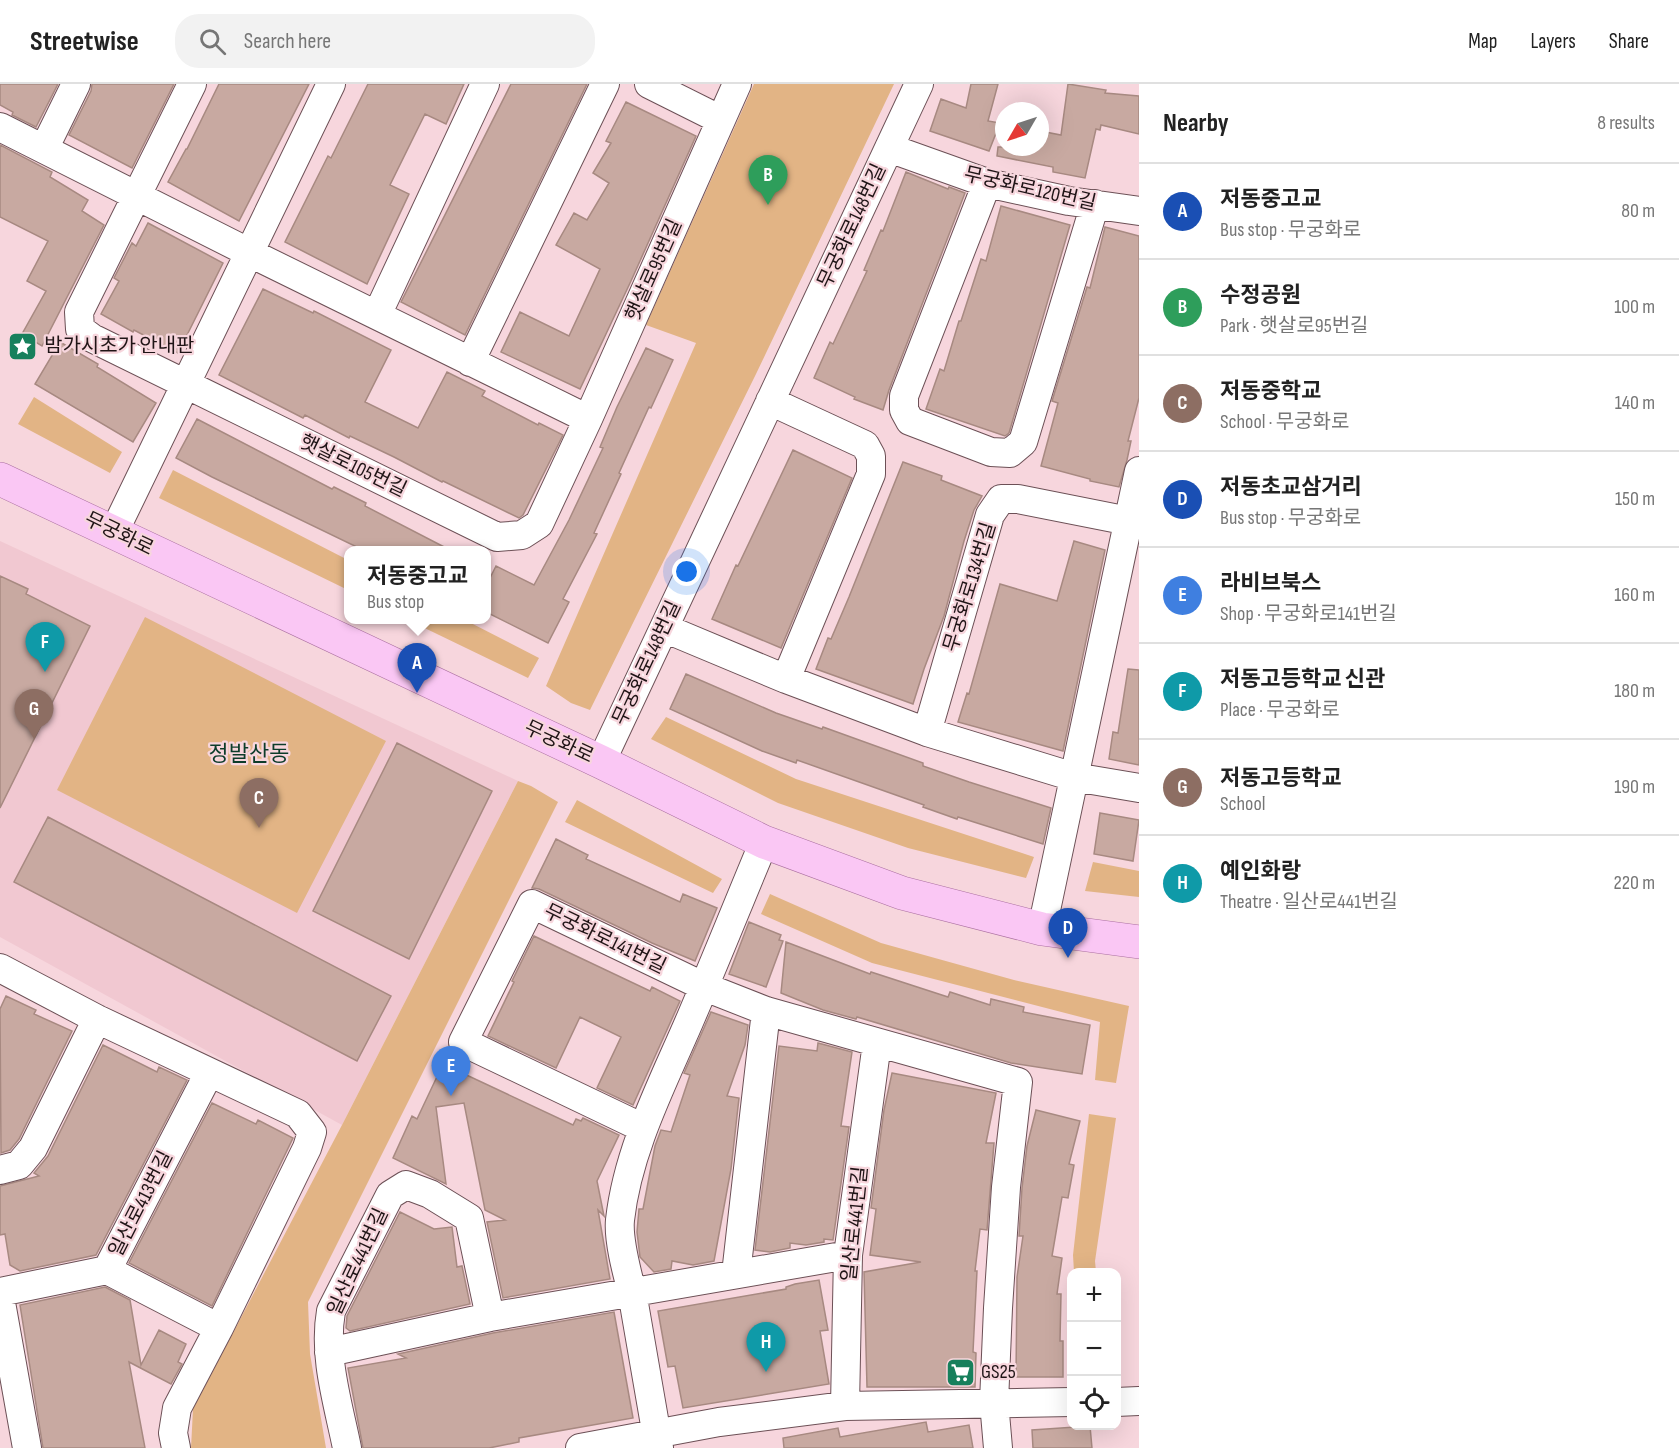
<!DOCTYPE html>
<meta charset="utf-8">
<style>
:root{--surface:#fff;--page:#f2f2f2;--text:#222;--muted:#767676;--line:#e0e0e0;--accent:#db2777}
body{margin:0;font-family:"Sofia Sans Condensed","Noto Sans KR",sans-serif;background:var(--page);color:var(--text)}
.controls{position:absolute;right:18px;bottom:18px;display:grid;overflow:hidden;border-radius:12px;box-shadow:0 6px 24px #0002}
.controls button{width:54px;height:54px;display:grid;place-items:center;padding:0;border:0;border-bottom:2px solid var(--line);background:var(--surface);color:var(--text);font:30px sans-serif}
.compass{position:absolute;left:995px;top:18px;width:54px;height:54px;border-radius:50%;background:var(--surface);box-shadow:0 6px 24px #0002;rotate:231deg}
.you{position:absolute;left:687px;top:488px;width:21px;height:21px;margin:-15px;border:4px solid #fff;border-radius:50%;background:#1a73e8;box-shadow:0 0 0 9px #1a73e833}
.badge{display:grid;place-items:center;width:39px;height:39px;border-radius:50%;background:var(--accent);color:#fff;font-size:20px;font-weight:700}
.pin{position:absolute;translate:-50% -50px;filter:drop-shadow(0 2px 3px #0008)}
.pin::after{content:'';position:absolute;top:32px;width:21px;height:18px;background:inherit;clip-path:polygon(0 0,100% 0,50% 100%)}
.popup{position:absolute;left:344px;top:462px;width:147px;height:78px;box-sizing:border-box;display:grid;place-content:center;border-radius:12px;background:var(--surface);filter:drop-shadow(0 2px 4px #0005);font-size:20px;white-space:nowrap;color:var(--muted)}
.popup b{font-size:22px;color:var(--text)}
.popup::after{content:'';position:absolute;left:50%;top:100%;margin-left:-12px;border:12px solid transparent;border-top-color:var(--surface)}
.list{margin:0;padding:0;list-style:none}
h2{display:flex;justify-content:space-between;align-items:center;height:78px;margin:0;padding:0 24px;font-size:26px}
h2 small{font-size:20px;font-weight:400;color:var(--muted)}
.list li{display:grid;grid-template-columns:39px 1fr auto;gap:18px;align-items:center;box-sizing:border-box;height:96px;padding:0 24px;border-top:2px solid var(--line)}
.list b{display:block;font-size:22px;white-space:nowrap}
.list p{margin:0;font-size:20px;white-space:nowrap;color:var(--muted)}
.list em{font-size:20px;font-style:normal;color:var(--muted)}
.icon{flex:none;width:33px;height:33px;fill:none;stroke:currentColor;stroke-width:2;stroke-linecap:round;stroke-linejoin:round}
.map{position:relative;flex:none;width:1139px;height:1364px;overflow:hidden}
header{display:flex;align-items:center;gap:36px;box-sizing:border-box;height:84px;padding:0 30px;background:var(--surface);border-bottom:2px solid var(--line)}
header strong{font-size:28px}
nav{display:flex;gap:33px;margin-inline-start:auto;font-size:21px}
.search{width:420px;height:54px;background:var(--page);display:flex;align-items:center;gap:15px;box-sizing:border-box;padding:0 21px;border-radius:24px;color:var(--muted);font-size:22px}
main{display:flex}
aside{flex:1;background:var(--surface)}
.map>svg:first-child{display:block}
</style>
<header>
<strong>Streetwise</strong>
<div class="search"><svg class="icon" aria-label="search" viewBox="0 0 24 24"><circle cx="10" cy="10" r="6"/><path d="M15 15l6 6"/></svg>Search here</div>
<nav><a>Map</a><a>Layers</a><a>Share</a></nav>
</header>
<main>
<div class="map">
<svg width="1139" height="1364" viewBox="0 0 1139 1364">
<rect width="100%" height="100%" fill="#f7d6dd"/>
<path fill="#f1c8d1" d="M0,457L518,697L342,1041L0,853Z"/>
<path fill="#e2b485" d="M754,0H894L756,290L590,626L571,619L546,602L696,259L646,241Z
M34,313L122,368L110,389L18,340Z
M173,386L348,476V506L159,414Z
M145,533L386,657L297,829L57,706Z
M408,536H465L539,574L528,594Z
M666,633L796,695L1034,773L1026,794L908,764L778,719L651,655Z
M518,697L531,702L558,718L308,1218L310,1270L326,1364H191L193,1325L342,1041Z
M577,716L722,795L713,809L565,738Z
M1093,778L1139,787V813L1085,807Z
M770,810L881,859L1014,896L1129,922L1116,999L1095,996L1100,938L872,879L761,830Z
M1089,1030L1116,1034L1095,1177L1096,1188H1074L1073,1171Z"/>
<path fill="#c8a9a1" stroke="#a78981" stroke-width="1.5" d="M0,0H58L36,43L12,31L13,28L0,21Z
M92,0H174L132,84L69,51L91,7Z
M219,0H309L239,137L168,98L186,65H187Z
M368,0H464L446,40L425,30L390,101L409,110L367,200L285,158L328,72L331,74Z
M511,0H587L465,251L401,218Z
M971,0H998L988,37L1000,39L989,67L930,47L941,15L966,24Z
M1068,0L1106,6L1105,9L1139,12V50L1101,41L1100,46L1096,45L1085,94L1053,88V83L997,72L998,63H1040V47L1061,51Z
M626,18L696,52L631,197L580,305L501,268L520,228L569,252L600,185L556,161L574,129L587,136L609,99L593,89L611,59L606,57Z
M0,61L52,88L50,93L88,116L82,127L104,141L42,262L22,250L46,207L27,197L48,157L0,133Z
M906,88L948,105L949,103L965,109L889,306L883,326L854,315L855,313L814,294L830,258L833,260L867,187L864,186L881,146L883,147Z
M1001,122L1070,141L1009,349L1005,352L926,325L940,285L944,287L959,237H961L981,175L986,177Z
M148,139L223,179L178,269L134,246L133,248L101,230L119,197L114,194L132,159L136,162Z
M1105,143L1139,152V314L1128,357H1131L1127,376L1119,403L1090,397V395L1041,382L1058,319L1052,317L1087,203L1090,204Z
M263,205L313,229L314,227L391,266L365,318L418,344L447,288L485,307L482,312L538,341L539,339L563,351L523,431L519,434L443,397L442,398L394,373L350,352L349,354L305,331L303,334L219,291Z
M60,258L98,280L97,283L156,319L133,358L35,300Z
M646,264L673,276L651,324L649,323L619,389L621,390L594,449L597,450L563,515L569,518L548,559L486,528V502L496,482L534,501L569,436L603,364L600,363L617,323Z
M197,335L332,405L334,403L366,419L365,422L450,466H363L212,393L176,374Z
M793,366L852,394L781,564L712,535L736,481L738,482Z
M903,378L942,392L941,396L982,412L974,426L964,457L944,532L924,585L913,620L816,585L828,554L831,555L849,513Z
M1074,457L1105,466L1063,667L958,638L967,609L969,610L1000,500L1057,517Z
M0,492L28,505L26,510L90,542L0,724Z
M1128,585L1139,586V681L1109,675L1113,648L1118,649Z
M686,590L776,629L822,645L823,643L923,679V682L969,698L1051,724L1043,760L958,733L957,735L923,723L924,721L797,676L796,679L762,667L670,625Z
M397,659L492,707L409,875L313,827Z
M1100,729L1139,736L1133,777L1094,770Z
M48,733L391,912L357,977L14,798Z
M556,755L588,771L586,775L680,818L683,810L717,824L695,877L652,859L539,805L532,804Z
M749,838L781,851L779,856L783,857L766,903L729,890Z
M534,852L650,907L652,903L680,917L633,1021L597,1004L621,953L580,933L556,984L488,952L514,898L512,897Z
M786,858L870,890L871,888L948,913L950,908L990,921L991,915L1024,923L1023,928L1090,941L1082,990L1011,979L857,933L856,935L823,926L781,909Z
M6,912L36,926L34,930L72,947L19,1055L10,1066L1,1069L0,925Z
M711,928L748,941L745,961L727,1012L739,1014L731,1085L714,1177L693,1181L672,1177L671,1185L654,1188L640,1173L637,1148L639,1125H643L655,1062L661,1046L671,1048L690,991L684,989Z
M818,959L852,968L841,1042L849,1043L833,1156L824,1155V1158L806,1161L790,1159V1164L770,1168L755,1166L779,962L817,967Z
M103,961L157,988L159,983L187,996L96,1171L20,1187L10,1181L5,1150L0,1151V1102L39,1092L34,1089L48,1072Z
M443,980L573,1041L576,1035L581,1037L583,1034L619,1051L597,1097L604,1132L598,1126L610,1195L503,1214L487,1138L505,1136L485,1126L464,1019L436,1023L446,1100L393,1074L412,1032L417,1035Z
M892,989L996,1009L986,1059H994L987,1146L980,1145L975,1187H977L973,1268L976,1269L975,1303H867L864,1188L921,1178L870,1171L876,1125L871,1124L884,1026Z
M212,1019L256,1040L258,1036L293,1054L212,1222L129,1179Z
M1036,1026L1080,1037L1069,1080L1074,1081L1068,1114L1062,1113L1052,1172L1062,1174L1057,1210H1061L1060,1257H1063V1293H1016L1017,1193L1023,1152H1019L1022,1104L1027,1062Z
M400,1128L434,1145L452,1143L457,1183L462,1182L470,1220L350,1247L346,1244L347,1232Z
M819,1196L828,1246L820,1247L829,1300L683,1324L675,1282L668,1283L658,1227L786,1205V1203L795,1200Z
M105,1203L130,1216L141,1281L159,1246L186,1260L178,1278L182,1280L171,1300L129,1278L145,1364H43L20,1221Z
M614,1228L633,1334L519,1354V1358L489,1364H363L348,1284L406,1274L398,1270L493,1249Z
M926,1338L928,1348L969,1341L973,1364H784L783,1354L838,1344L840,1353Z
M1090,1342L1092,1364H1033L1032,1346Z"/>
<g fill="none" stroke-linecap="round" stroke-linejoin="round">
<defs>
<path id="minor" d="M192,0L79,228L80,245L92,254L497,453L522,451L539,440L588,335L737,0
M649,0L721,36
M0,43L250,169L588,335
M889,64L987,99L1069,117L1139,127
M44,65L76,0
M987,99L904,312V326L910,337L991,368L1010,369L1023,358L1095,120
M377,231L485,0
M470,278L605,0
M770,317L865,361L871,372V390L786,595
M114,448L331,0
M664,544L786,595L927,648L1074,693L1139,704
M927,648L990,431L1001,415H1018L1139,439
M601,678L919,0
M1042,845L1139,387
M0,884L97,935L298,1030L312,1048L307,1064L219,1244L177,1324L173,1349L176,1364
M643,1044L463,958L532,820L705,903L766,927L1018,998L1006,1103L998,1224L994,1318L998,1364
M0,1086L19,1081L33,1064L97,935
M107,1186L219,1244
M736,1190L766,927
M0,1208L107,1186L209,989
M0,1213L27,1364
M329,1268L490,1233L848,1171
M1116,1318L1139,1317
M845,1322L848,1171L877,959
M347,1364C338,1319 323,1273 331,1227L390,1111L406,1101L430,1110L469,1134L490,1233
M580,1364L719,1338L845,1322L1072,1318
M659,1364L632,1208C627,1189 618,1156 620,1136C628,1064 664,997 692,931C717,873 740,815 764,758"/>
<path id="major" d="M0,395L601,678L764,758L902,809L1042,845L1139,858"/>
</defs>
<use href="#minor" stroke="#6c5056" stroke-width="30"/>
<use href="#major" stroke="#ab70a1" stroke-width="34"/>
<use href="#minor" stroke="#fff" stroke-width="28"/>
<use href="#major" stroke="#fac7f4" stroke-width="33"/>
</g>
<defs>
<symbol id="sight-square" viewBox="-11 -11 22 22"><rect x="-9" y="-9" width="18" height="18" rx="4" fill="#17805c" stroke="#f7d6dd"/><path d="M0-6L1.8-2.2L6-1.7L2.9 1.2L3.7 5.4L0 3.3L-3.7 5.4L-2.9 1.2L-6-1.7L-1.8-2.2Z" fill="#fff"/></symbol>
<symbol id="supermarket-square" viewBox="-11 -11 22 22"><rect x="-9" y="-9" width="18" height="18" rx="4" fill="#17805c" stroke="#f7d6dd"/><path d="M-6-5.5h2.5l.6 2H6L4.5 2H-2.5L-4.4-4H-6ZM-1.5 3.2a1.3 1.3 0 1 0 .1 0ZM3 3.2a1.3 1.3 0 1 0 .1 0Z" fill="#fff"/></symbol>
</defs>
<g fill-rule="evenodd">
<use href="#sight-square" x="6" y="246" width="33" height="33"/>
<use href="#supermarket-square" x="944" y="1272" width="33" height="33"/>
</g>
<g text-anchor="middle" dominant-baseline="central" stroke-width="4.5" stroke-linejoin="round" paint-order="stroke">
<g font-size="20" fill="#1f1416" stroke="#f7d6dd">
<text transform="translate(1030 105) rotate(13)">무궁화로120번길</text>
<text transform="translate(852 142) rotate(-65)">무궁화로148번길</text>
<text transform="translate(654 186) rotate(-66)">햇살로95번길</text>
<text transform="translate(353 382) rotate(26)">햇살로105번길</text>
<text transform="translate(119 450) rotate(26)">무궁화로</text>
<text transform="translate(970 503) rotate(-73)">무궁화로134번길</text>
<text transform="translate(647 579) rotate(-65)">무궁화로148번길</text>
<text transform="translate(559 658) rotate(25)">무궁화로</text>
<text transform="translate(605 855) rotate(26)">무궁화로141번길</text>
<text transform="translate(141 1120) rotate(-63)">일산로413번길</text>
<text transform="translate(855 1140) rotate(-84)">일산로441번길</text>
<text transform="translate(358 1178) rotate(-65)">일산로441번길</text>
</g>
<g font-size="20" fill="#1f1416" stroke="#f7d6dd" text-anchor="start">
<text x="44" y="262">밤가시초가 안내판</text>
<text x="981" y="1288">GS25</text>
</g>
<g font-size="22" fill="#0c3c2a" stroke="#f7d6dd">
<text x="249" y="670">정발산동</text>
</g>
</g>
</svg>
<div class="controls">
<button>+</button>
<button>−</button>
<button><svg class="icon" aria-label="locate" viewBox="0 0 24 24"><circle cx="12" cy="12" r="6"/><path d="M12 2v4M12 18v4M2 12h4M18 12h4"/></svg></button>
</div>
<svg class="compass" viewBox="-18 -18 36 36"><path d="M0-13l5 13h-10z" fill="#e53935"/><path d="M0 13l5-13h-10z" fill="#767676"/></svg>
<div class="you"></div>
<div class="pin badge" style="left:417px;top:609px;background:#1a4fb4">A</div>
<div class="popup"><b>저동중고교</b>Bus stop</div>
<div class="pin badge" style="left:768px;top:121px;background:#2e9e5b">B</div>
<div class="pin badge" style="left:259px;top:744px;background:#8d6e63">C</div>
<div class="pin badge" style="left:1068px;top:874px;background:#1a4fb4">D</div>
<div class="pin badge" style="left:451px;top:1012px;background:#3f7fe0">E</div>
<div class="pin badge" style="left:45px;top:588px;background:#0f9aa8">F</div>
<div class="pin badge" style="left:34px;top:655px;background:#8d6e63">G</div>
<div class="pin badge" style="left:766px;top:1288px;background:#0f9aa8">H</div>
</div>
<aside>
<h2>Nearby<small>8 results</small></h2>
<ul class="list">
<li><span class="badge" style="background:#1a4fb4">A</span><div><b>저동중고교</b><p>Bus stop · 무궁화로</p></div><em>80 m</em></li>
<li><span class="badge" style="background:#2e9e5b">B</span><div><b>수정공원</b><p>Park · 햇살로95번길</p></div><em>100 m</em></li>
<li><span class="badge" style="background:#8d6e63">C</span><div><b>저동중학교</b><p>School · 무궁화로</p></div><em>140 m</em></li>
<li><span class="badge" style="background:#1a4fb4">D</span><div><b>저동초교삼거리</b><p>Bus stop · 무궁화로</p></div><em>150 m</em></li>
<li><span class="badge" style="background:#3f7fe0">E</span><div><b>라비브북스</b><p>Shop · 무궁화로141번길</p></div><em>160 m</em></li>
<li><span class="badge" style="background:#0f9aa8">F</span><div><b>저동고등학교 신관</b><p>Place · 무궁화로</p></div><em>180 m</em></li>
<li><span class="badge" style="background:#8d6e63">G</span><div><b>저동고등학교</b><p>School</p></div><em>190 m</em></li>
<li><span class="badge" style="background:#0f9aa8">H</span><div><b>예인화랑</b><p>Theatre · 일산로441번길</p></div><em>220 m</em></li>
</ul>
</aside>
</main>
